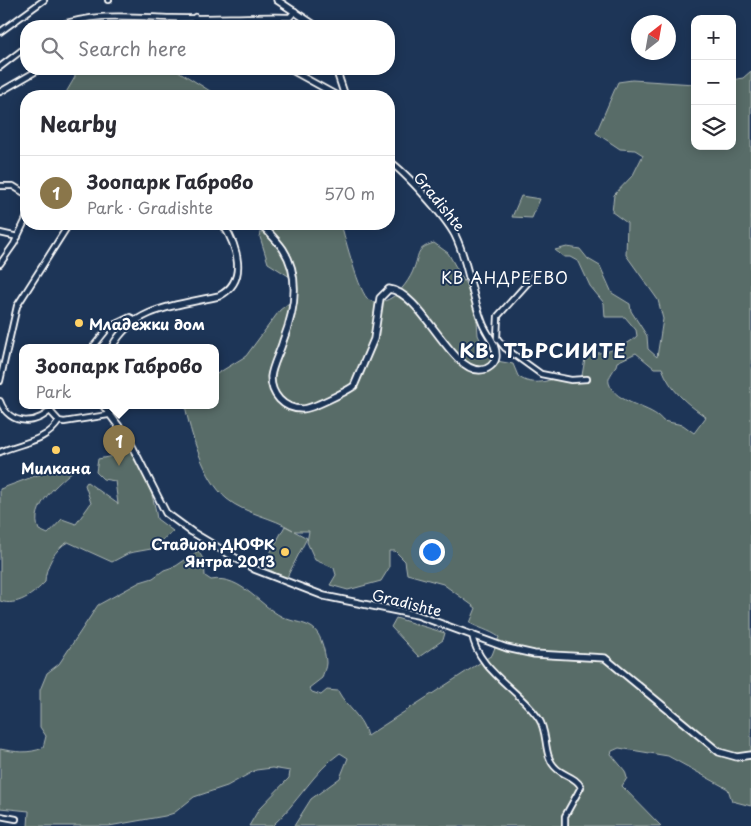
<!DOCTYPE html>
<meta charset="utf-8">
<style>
:root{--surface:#fff;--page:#f7f7f7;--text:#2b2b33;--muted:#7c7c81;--line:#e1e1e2;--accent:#8a764a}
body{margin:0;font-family:"Playpen Sans",sans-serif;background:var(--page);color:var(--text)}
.controls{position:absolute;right:15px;top:15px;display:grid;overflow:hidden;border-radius:10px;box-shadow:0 2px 12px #0003}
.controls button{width:45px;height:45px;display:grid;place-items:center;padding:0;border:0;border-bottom:1px solid var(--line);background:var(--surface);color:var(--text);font:25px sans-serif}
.compass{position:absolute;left:631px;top:15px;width:45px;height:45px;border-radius:50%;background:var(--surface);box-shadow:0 2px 12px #0003;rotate:31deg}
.you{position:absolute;left:431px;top:551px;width:18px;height:18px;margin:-12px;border:4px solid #fff;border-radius:50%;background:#1a73e8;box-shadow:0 0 0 8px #1a73e833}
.badge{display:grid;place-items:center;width:32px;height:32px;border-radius:50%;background:var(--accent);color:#fff;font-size:16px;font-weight:700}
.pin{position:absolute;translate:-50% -41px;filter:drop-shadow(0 1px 2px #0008)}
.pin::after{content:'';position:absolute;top:26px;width:18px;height:15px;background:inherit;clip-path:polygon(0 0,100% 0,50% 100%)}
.popup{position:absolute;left:19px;top:344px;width:200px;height:65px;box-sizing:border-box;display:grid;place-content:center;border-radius:10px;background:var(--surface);filter:drop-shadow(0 1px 4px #0005);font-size:16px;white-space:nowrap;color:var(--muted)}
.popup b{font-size:19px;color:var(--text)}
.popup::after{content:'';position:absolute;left:50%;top:100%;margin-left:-10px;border:10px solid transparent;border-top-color:var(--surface)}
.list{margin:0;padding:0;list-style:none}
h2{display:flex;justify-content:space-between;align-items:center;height:65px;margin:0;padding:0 20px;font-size:21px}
h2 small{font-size:16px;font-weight:400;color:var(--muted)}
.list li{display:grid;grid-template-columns:32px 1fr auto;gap:15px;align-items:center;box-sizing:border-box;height:75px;padding:0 20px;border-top:1px solid var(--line)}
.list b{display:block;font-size:19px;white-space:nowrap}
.list p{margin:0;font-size:16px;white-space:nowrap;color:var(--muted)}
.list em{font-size:16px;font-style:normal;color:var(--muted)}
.icon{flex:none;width:28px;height:28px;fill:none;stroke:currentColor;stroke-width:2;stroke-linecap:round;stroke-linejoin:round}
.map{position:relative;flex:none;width:751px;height:826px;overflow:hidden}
.search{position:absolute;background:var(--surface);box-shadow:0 2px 12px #0003;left:20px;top:20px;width:375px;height:55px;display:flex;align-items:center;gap:12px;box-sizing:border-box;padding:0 18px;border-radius:20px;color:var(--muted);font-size:19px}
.panel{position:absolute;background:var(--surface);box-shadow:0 2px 12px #0003;left:20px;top:90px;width:375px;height:140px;border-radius:20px}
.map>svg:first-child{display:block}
</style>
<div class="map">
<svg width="751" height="826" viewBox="0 0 751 826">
<rect width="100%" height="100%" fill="#1d3557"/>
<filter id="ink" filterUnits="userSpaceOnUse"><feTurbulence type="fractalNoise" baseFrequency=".02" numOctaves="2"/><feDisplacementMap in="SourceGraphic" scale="10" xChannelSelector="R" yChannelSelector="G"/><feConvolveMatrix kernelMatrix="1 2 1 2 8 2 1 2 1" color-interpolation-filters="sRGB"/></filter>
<g filter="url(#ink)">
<path fill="#586c67" stroke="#acb6b3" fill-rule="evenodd" d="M74,69H175L218,96H64L75,77Z
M751,71V806L732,801L728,789L668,756L619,748L612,751L611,754L625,771L627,778L622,786L661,826H294L311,799L340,778L348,758L340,753C315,770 296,805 272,826H249L259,809L289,778L290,771L272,768L256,770L227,786L194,797L174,813L165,816L109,826H28L29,811L0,808V749C16,752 28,754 43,748L46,736L40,727V690L47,673L59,664L98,605L140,582L153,578L164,570L176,566L198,551L204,560L205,576L211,580C242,574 261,609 287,619C297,623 312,623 318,634C322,640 326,656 326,663C326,668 323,673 322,678L309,688L312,692L321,695L327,690L338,691C347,708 363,717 367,736L492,655L499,637C489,630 478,628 470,623L476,608L443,584L407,574L405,561L395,551H389V568L381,581L348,590L330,585L336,575L334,568L315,560L307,542L309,531H294L307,538L286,579L263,566L285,526L293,530C273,517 245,514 227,499C204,480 190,432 185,405H215V375L246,356L280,310L293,300L290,277L268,263L260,237L262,228L259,224H341C345,237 359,294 369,300C376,304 384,302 391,298C400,293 411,278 414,268C420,253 415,249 434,243L448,253L478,306L477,320L478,335L484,348L492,360L513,364L518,376C528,385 544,383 555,378L568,382L581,381L586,353C602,355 625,348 637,336L636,330L625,317H605L604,303L590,286L579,262L570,257H564L555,250L567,247L580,249L588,259L600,266L612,293L630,304L631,311L647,336L648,349L657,357L663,319L658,300L626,255L627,223L612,212L614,195L633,175L643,155L635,150L620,149L596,133L618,82L632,80L695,84V146H732V80L743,78ZM636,353L654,368H662C670,390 687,404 706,417L694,433L683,425L663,421C653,406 615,404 609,383C607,376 616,370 617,362Z
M521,196L540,199L532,218L512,217Z
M123,434C139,462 153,487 157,519L173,531L151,549L129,553L112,562L68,542C55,548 45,568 45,582C34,594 17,607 0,601V489L70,463L75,469C60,482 28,507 39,530L48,534L62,519L76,524L91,503L85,485L87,482L118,504L115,481L103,479L96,472L98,459L113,456L110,443L111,437Z
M396,618L445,633L443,640L419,657L391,627Z"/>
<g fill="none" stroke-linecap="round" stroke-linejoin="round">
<defs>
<path id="street" d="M108,0H109
M195,17L198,21L214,26
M58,26C93,12 134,17 171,18C210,19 250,16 290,17L295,11
M0,32L44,0
M0,67L26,47
M289,69L338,96
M0,92L40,69
M0,186H13L26,194
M0,233L18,237
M0,264L14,244L26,219
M533,277L498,316L497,338L505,348L541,374L571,380L587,379
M93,347L109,327L130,317L136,320
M0,381L17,306L69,224
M0,401C9,427 40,426 55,405
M50,411L59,421
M59,421L64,422L108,415
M0,452C22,442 46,442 59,421
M472,634C477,670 520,690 539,719C549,734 542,756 557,769C565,776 576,777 581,787L565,816V826
M0,816L16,819"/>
<path id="secondary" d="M277,0L316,26
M336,69L345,96
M261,224C268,232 277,240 283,249C301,277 294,313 283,341C280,352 272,366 271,377C271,394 283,409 302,409C312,409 345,392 354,386L374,339L380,298L389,289C422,293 450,371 480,370C488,370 495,364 496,357C497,343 486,334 482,322C471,294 468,261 455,235C445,216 406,173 389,161
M112,347C133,307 179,305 219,296C249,281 237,246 223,224
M103,405L129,440L166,513L192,532L254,569L324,596L417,615L507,648L534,654L605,658L719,752L737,757L751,755"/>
</defs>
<use href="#street" stroke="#fff" stroke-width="8"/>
<use href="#secondary" stroke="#fff" stroke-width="9"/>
<use href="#street" stroke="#1d3557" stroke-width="4.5"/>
<use href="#secondary" stroke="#1d3557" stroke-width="5.5"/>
</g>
</g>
<g fill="#ffd166" stroke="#1d3557" stroke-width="2">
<circle cx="79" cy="323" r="5"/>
<circle cx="56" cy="450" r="5"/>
<circle cx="285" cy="552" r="5"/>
</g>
<g text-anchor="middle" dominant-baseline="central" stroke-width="4" stroke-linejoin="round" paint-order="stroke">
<g font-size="15" fill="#fff" stroke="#1d3557">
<text transform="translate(440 201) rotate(51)">Gradishte</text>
<text transform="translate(407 602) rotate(14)">Gradishte</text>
</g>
<g font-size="15" font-weight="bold" fill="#fff" stroke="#1d3557" text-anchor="start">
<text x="89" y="323">Младежки дом</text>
<text x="56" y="467" text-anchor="middle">Милкана</text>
<text x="275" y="543" text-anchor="end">Стадион ДЮФК<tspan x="275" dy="17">Янтра 2013</tspan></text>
</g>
<g font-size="16" letter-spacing="1" fill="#fff" stroke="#1d3557">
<text x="505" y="277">КВ АНДРЕЕВО</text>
</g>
<g font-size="20" font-weight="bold" letter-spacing="1" fill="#fff" stroke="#1d3557">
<text x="543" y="350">КВ. ТЪРСИИТЕ</text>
</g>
</g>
</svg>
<div class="controls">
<button>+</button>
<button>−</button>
<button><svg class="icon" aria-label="layers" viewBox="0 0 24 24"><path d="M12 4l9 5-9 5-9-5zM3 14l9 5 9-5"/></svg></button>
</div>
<svg class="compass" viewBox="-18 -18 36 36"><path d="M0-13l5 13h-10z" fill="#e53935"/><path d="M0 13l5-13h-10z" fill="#7c7c81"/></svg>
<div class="you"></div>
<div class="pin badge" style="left:119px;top:466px">1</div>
<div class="popup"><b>Зоопарк Габрово</b>Park</div>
<div class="search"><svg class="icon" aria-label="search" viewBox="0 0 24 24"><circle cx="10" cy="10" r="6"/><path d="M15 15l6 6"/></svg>Search here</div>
<section class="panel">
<h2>Nearby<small></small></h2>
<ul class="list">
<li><span class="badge">1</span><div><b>Зоопарк Габрово</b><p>Park · Gradishte</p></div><em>570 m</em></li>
</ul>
</section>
</div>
